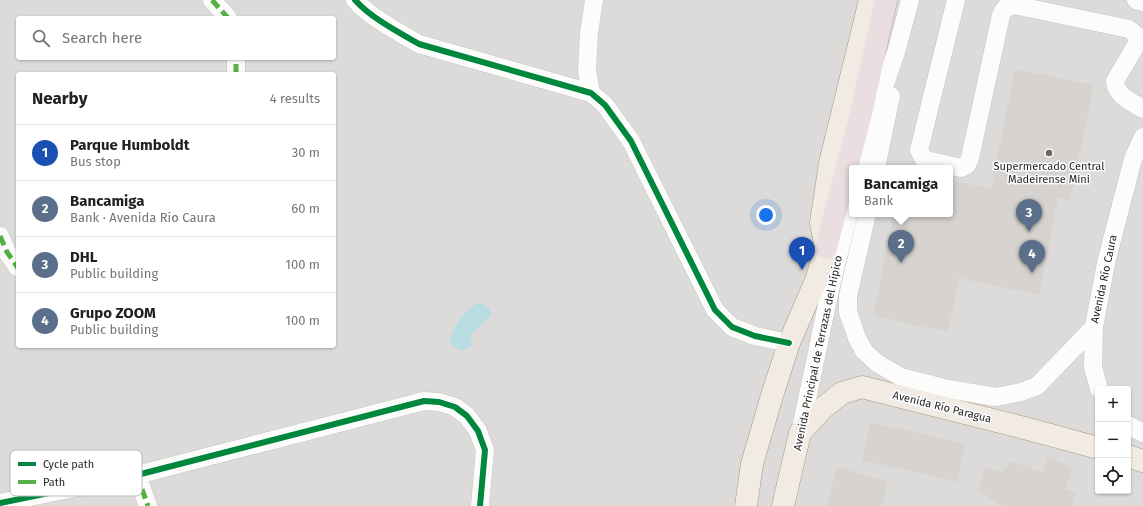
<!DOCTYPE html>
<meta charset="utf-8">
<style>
:root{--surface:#fff;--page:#f2f2f2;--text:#202124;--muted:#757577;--line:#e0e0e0;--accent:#1a73e8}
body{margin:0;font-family:"Fira Sans",sans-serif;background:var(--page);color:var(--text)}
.controls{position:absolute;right:12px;bottom:12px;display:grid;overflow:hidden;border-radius:4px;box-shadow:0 1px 3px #0004}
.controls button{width:36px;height:36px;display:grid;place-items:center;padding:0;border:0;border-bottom:1px solid var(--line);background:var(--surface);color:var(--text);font:20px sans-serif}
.you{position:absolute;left:766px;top:215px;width:14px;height:14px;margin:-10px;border:3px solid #fff;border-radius:50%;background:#1a73e8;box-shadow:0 0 0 6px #1a73e833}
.badge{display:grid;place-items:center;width:26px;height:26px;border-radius:50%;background:var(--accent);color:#fff;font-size:13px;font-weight:700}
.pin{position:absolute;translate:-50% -33px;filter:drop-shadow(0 1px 2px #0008)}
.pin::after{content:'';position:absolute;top:21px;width:14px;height:12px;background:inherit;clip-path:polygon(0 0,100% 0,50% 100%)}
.popup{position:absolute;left:849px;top:165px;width:104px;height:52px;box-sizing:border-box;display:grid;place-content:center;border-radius:4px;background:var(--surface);filter:drop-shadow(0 1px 3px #0005);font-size:13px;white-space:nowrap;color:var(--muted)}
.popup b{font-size:15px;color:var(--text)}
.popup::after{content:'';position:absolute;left:50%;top:100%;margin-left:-8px;border:8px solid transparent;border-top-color:var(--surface)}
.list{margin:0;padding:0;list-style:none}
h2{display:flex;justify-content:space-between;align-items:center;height:52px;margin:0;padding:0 16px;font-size:17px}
h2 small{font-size:13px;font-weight:400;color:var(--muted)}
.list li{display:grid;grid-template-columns:26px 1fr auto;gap:12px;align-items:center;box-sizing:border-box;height:56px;padding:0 16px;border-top:1px solid var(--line)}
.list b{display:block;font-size:15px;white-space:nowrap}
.list p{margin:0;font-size:13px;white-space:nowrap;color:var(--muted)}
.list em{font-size:13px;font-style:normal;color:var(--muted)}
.icon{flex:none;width:22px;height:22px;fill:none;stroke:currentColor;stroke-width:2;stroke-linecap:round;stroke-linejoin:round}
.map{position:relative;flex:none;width:1143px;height:506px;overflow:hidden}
.search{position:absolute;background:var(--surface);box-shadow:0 1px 3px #0004;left:16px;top:16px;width:320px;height:44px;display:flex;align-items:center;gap:10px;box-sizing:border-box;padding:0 14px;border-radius:4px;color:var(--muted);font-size:15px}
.panel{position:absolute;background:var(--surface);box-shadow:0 1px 3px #0004;left:16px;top:72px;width:320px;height:276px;border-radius:4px}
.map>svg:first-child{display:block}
</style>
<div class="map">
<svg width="1143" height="506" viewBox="0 0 1143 506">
<rect width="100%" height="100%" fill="#eeebe7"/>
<path fill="#dddbd9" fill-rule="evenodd" d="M0,0H1143V506H0ZM18,18H334V58H18ZM18,74H334V346H18ZM852,168H950V214H852ZM1098,389H1128V491H1098Z"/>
<path fill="#dcdbd9" d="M928,0H1143V84L1110,170L1081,310L1068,349L1048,365L1021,373L961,369L884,338L868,329L862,306L881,214H894L873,316L948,332L959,278L1039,295L1058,198L1070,200L1094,85L991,189L950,180V168H891Z"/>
<path fill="#b8dee4" d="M480,302L489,308L492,315L471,335L472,346L461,351L449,342C454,325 463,310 480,302Z"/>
<path fill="#d6d3d0" d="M1015,69L1094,85L1070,200L1058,198L1039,295L959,278L948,332L873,316L894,214H950V180L991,189Z
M870,422L966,444L957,482L862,460Z
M1048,457L1073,467L1065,489L1076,493L1072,506H1003L978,491L984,467L1002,472L1012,461L1042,472Z
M837,467L888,481L882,506H827Z"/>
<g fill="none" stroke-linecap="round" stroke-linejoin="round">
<defs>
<path id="minor" d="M212,0L228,18
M355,0C371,18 398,32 419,44L591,93L605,105L631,141L715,310L732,327L755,336L789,343
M956,0L919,150L923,158L926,160L961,168L967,165L970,158L1001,15L1005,8L1014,5L1129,29L1136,35L1138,42L1115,81C1115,95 1132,102 1143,109
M1136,0L1143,2
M236,74V58
M591,93L587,70L589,33L594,0
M859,168L865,144L897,49L910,0
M876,168L891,96
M867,214L848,296V312L857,338L864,351L877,363L901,377L948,389L996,397L1021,392L1037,386L1094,327
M0,236L7,252L18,268
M1099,389L1093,367L1094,327L1106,263L1133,159L1143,137
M1128,425L1143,433
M800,433L830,290L852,199
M137,475L148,506
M0,503L137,475L424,401L439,402L455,407L467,416L478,431L485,450L480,506"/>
<path id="major" d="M1128,456L1143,461
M746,506L752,464L771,399L789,343L817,278L826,248L821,223L830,163L870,0
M783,506L800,433L823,408L842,393L862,387L1032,430L1098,448"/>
<path id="highway" d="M826,248L861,113L886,0"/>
</defs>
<use href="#minor" stroke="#c6c5c3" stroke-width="19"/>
<use href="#major" stroke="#a49783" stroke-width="23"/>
<use href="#highway" stroke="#c69baa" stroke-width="23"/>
<use href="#minor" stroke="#fcfcfb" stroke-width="18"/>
<use href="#major" stroke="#f1ebe4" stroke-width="22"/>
<use href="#highway" stroke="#ebdee0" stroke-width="22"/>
<path stroke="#55b145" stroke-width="5" stroke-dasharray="10 5" stroke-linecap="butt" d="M212,0L228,18
M236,74V58
M0,236L7,252L18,268
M137,475L148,506"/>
<defs>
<path id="cycleway" d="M355,0C371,18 398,32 419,44L591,93L605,105L631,141L715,310L732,327L755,336L789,343
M0,503L137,475L424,401L439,402L455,407L467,416L478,431L485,450L480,506"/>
</defs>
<use href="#cycleway" stroke="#fff" stroke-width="8"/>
<use href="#cycleway" stroke="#00873e" stroke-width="6"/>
</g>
<circle fill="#676665" stroke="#fff" stroke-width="1.5" cx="1049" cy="153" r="4"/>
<g text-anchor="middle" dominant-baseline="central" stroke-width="3" stroke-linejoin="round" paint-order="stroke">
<g font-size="11" fill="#1f1f1f" stroke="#fff">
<text x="1049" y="166">Supermercado Central<tspan x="1049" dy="13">Madeirense Mini</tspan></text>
</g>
<g font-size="11" fill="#1f1f1f" stroke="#fff">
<text transform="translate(1104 279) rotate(-78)">Avenida Río Caura</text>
<text transform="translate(818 353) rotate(-78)">Avenida Principal de Terrazas del Hípico</text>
<text transform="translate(942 407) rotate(14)">Avenida Río Paragua</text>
</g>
</g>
<rect x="10" y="450" width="132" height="46" rx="6" fill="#fff" stroke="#bcbcbc" stroke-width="1"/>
<rect x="18" y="462" width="18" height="4" fill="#00873e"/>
<rect x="18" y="480" width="18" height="4" fill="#55b145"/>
<g font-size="11" fill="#1f1f1f">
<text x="43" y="468">Cycle path</text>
<text x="43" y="486">Path</text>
</g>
</svg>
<div class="controls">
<button>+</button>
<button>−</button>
<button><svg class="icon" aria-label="locate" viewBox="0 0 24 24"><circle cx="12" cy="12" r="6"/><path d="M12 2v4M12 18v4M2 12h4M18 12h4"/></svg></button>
</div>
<div class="you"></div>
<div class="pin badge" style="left:802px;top:270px;background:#1a4fb4">1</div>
<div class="pin badge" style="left:901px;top:263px;background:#5c6f8a">2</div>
<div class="popup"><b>Bancamiga</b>Bank</div>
<div class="pin badge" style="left:1029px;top:232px;background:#5c6f8a">3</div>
<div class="pin badge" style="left:1032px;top:273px;background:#5c6f8a">4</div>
<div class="search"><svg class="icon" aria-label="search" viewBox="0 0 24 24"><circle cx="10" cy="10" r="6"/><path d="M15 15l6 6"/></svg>Search here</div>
<section class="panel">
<h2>Nearby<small>4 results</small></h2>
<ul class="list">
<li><span class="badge" style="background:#1a4fb4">1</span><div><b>Parque Humboldt</b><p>Bus stop</p></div><em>30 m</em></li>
<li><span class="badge" style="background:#5c6f8a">2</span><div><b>Bancamiga</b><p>Bank · Avenida Río Caura</p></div><em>60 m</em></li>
<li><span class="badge" style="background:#5c6f8a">3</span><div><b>DHL</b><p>Public building</p></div><em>100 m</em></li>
<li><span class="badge" style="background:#5c6f8a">4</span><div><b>Grupo ZOOM</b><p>Public building</p></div><em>100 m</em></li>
</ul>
</section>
</div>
